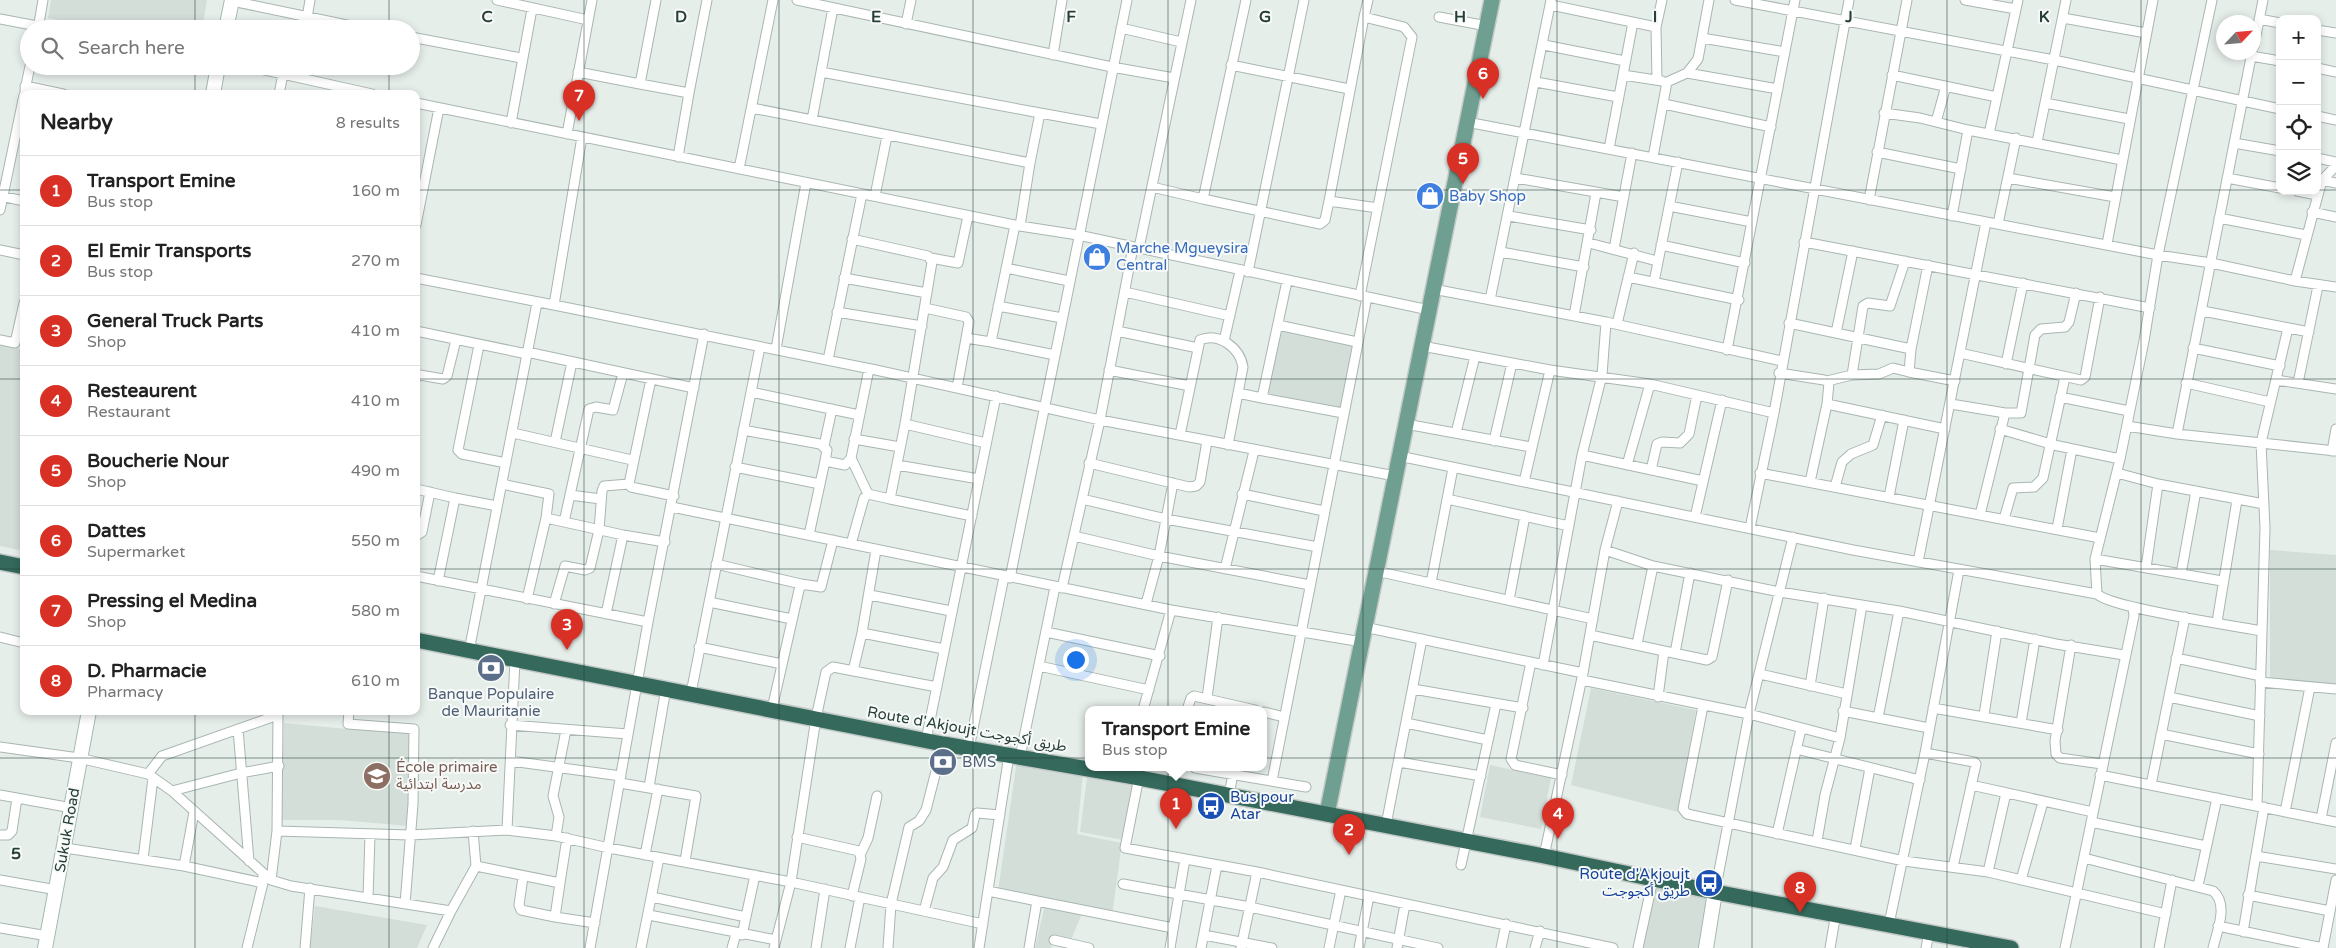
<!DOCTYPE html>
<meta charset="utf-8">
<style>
:root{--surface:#fff;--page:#f2f2f2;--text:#222;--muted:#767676;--line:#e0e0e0;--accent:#d93025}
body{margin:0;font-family:"Varela Round","Noto Sans Arabic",sans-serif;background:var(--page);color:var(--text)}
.controls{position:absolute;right:15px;top:15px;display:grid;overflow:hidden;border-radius:10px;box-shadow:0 2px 8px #0003}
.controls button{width:45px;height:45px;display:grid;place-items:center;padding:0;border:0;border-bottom:1px solid var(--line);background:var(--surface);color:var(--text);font:25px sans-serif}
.compass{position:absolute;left:2216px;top:15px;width:45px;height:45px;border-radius:50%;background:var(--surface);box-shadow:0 2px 8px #0003;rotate:64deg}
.you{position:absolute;left:1075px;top:659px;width:18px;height:18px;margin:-12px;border:4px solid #fff;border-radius:50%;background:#1a73e8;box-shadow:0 0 0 8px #1a73e833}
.badge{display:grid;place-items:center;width:32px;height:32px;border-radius:50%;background:var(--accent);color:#fff;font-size:16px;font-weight:700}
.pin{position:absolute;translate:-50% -41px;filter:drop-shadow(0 1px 2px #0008)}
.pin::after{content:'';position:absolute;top:26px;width:18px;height:15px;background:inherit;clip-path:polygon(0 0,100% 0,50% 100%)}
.popup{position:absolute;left:1085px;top:706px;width:182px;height:65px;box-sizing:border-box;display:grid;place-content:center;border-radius:10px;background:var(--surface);filter:drop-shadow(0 1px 4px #0005);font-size:16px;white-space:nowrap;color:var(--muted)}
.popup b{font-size:19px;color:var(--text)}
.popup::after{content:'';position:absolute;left:50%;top:100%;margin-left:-10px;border:10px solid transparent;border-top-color:var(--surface)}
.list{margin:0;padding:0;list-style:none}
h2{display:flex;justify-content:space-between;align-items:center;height:65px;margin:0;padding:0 20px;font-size:21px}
h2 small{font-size:16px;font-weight:400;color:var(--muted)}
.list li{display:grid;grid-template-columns:32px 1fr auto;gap:15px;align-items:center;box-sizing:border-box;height:70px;padding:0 20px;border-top:1px solid var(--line)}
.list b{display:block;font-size:19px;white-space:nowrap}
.list p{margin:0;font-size:16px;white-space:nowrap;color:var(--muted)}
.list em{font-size:16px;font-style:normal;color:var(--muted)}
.icon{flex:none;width:28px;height:28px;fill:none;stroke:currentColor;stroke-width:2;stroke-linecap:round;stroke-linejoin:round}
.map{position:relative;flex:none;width:2336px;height:948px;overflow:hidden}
.search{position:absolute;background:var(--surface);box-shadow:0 2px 8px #0003;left:20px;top:20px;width:400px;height:55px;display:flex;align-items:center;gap:12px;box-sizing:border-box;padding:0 18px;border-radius:28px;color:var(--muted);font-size:19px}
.panel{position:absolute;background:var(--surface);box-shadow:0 2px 8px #0003;left:20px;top:90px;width:400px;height:625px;border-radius:10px}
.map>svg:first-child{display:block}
</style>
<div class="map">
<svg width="2336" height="948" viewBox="0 0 2336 948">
<rect width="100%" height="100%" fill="#e6eeea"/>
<path fill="#d4ded9" d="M51,0H207L202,29H106L48,18Z
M1282,330L1353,345L1341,411L1267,397Z
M0,344L24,350V551L0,546Z
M2270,550L2336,555V684L2270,679Z
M1591,688L1696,710L1678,812L1571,785Z
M284,723L348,729L412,731L408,826L339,820H281Z
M1017,760L1083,773L1077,834L1122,843L1112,916L1084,909L1070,942L1053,937L1051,948H1035L1044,909L1040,902L998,891Z
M1490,765L1551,778L1541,829L1480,817Z
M1135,768H1174L1172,778L1134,770Z
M1088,770L1134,779L1123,840L1080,832Z
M1654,884L1711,895L1702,948H1639Z
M315,906L427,925L417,948H310Z"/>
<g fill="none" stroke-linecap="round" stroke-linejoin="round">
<defs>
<path id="street" d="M497,0L588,20
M656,0L640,84L689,93L707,0
M797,0L1112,67L1174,78
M1246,0L1203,199L1320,224L1325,220L1329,201
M1735,0L2054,60L2280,109
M1965,0L2016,9
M232,1L366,29
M1551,5L1656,27L1662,0
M1364,17L1329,201L1378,208
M1439,17L1487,26
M307,18L310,0
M2063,18L2146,33
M0,19L53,29
M2259,19L2280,23
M906,24L911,0
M1656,27L1657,80
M1121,28L1181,42
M38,29L43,0
M2317,30L2336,33
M411,37L521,58
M1702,38L1785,52
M1544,45L1625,61
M2254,46L2263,0
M1053,55L1062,0
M2251,56L2280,61
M1231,65L1349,89
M247,66L372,94
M2317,68L2336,72
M578,72L640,84
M821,72L1040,113
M1687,73L1778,89
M1623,75L1662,81
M1892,75L1997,97
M1536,82L1618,97
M25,86L63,94
M25,90L30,66
M279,94L283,74
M416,103L1020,226L1078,235L1429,310
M2045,103L2129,119
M1664,104L1771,127
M752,108L1030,163L1020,226
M1884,113L1920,118L1968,130L2122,160
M2317,116L2336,120
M812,120L833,8
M1467,122L2158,255L2211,263L2295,281L2336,287
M1936,122L1946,86
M511,123L532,9
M567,134L592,0
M1989,134L2018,0
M2037,142L2066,0
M2234,143L2280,151
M1609,149L1633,22
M1877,152L1961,169
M678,157L689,93
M1653,157L1667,82L1687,73L1698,59L1709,0
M2317,158L2336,162
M1030,163L1040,113L1101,124
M739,169L773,0
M1516,178L1624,197
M2008,178L2115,197
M2227,178L2280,188
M2322,180L2336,183
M1152,187L1203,199
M2297,191L2317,195
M0,196L24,201
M875,196L887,136
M1869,200L1907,0
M1669,206L1752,222
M0,210L24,95
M2312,212L2336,217
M1509,216L1591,230
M1952,216L1968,130
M2219,218L2306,235
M1998,224L2016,138
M416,225L439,108
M1015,225L991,342L1055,355
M1804,242L2150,308
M1589,243L1657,261
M2107,244L2153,0
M1661,245L1745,263
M1139,248L1191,0
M1614,249L1632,153
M0,250L24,255
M1501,252L1584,267
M931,258L958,263L968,216
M1928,265L1911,349L1909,372L1955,381
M1006,268L1069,281
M1248,272L1304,0
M1628,277L1739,300
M416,278L554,305L582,137
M844,278L927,293
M2295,281L2322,180L2336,166
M1654,282L1678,162
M1433,289L1606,322L1782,361
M1125,292L1230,316
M1360,296L1412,37L1404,27L1364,17L1368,0
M1490,300L1551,0
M554,305L876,370L1100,420L1395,476
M998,306L1062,318
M925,308L966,317L969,322L957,388
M2203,311L2309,332
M837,312L922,326
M1574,316L1596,193
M1789,323L1911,349
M1617,324L1634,253
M1278,325L1357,342
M416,331L527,354
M1117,331L1198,348
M1836,333L1853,251
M966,338L991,342
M0,340L15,343L24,303
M1224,341L1240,271
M479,345L458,450L462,454L506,463
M1422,346L1550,370L1650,384L1774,413
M2193,348L2280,366
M776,349L806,183
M1727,350L1795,0
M527,352L694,388
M1960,353L2081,380L2085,377L2100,297
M828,360L862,194
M2006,364L2023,283
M1109,370L1190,386
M1779,373L1824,380L1829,383L1827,404L1810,482
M1852,375L1863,306L1868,303L1890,306L1905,261
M416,378L420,375L443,379L447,376L456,340
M651,379L629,484L631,487L674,496
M2276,380L2336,389
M1827,381L1852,375L1879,374L1893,368L1909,372
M2186,383L2270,402
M2298,383L2318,286
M751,392L859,415
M1238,393L1262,398L1287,281
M2060,397L2129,411
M1262,398L1343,413
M1827,404L1945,429
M1951,404L2005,413H2021L2035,335L2041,329L2065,327L2069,322L2076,293
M905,424L986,443
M1406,424L1531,447
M2127,426L2177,434L2336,451
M2000,429L2054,445L2120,459
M743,430L820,444L827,450L825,461
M513,433L632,460
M1456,433L1475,356
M2177,434L2252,52
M1180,435L1200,340C1219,332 1240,348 1243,367L1228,445
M854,439L900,447
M1494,441L1512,363
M555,442L572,362
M824,446L832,409
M2332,451L2336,429
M1582,455L1703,481
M1399,456L1853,550L2097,594C2111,608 2235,626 2262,631
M851,458L868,494
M1089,463L1189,487L1196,486L1200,482L1207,441
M897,465L979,479
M1627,465L1650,384
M735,467L820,484
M1651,470L1657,444L1662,442L1680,443L1689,434L1697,395
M1760,473L2100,538
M2117,473L2158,484L2264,504
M1524,482L1550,370
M502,484L549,494L546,518
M1835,487L1842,462L1851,454L1873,445L1882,415
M416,489L455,498
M1242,494L1324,511
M570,495L601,499
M1889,497L1904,420
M890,499L972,516
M1082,499L1166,519L1318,547
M1447,499L1569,526
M672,507L1171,610L1362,642
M1980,515L2005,413
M1695,517L1722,400
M2004,519L2013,488L2034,487L2043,478L2065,377
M564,522L589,409L596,407L613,410L623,373
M1750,528L1774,413L1849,0
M2057,529L2072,449
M809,535L825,461L845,465L851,458L869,369
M416,536L422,532L430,492
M1074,536L1159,556L1310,585
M851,544L864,498L868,494L890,499L905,424L932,262L928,256L852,239
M876,550L862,633L944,649
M1605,550L1653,566L1780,592L1899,611L2056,644L2124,655
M2095,559L2222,581
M1918,562L1986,222
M716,564L801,584
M2146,568L2158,484
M1225,569L1254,451
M1376,571L1593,619
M2181,574L2196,491
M416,576L648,622
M1010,578L1127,0
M438,581L455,498L497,506
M1431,583L1453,468
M1062,588L1100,420L1133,247
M2097,594L2095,559L2120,459L2144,341L2158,255L2212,0
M870,595L951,611
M527,599L546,518L623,535L665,542
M1509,600L1525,516
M709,602L792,619
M554,604L565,566L585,570L590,568L599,530L602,491L604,486L629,484
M1146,604L1159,556L1173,483
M606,614L623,535
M2217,622L2237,500
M1364,627L1583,673
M1046,632L1160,656
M1590,635L1664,651L1658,697
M0,637L24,643
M1637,644L1653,566
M2071,645L2055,741L2056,754L2060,758L2102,764
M699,647L782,664
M469,651L537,303
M1664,651L1707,660L1712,657L1728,580
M1675,653L1690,573
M2176,658L2261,676
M515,660L507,830L556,836L609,848L791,882L983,924
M1531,662L1511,759L1515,765L1562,775
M1543,665L1582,455L1602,375L1606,322
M1039,666L1149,690
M853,671L862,633
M1760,674L1847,694
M1582,680L1749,714L1840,738
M2260,682L2336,689
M1810,686L1824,598
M1413,689L1523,708
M691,693L760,347
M2169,697L2260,716
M1207,698L1218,617
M1703,706L1683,809L1687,814L1904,861L1988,872L2166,914
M1933,708L2058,730
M772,709L799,590L801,584L821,587L833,540
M1143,710L1171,610
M1187,710L1191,698L1194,696L1255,710
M349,711L348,724L414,729L413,804L405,904
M1843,711L1929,728
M1264,712L1284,717
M1984,715L1997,631
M1878,718L1899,611
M1406,723L1488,740
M2021,723L2035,639
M510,725L628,734
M238,729L249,861
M2161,734L2259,754
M926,740L996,396
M0,747L79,758L148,774L172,791L271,880L277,831L410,835L507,830
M969,748L1004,577
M1796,749L1920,780
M1925,753L1974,762L1976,764L1953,867
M1020,757L1055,587
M511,761L621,776
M1399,762L1481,776
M1195,768L1306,787
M148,774L162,756L278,715L279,711
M2100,775L2336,822
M1139,777L1125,848L1257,872L1613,948
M1272,781L1367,297
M620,783L696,796L685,861
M1172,784L1175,768
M1971,785L2093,812
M2151,785L2185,617
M649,787L666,688
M172,791L241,773L279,766
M0,795L72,808
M1229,795L1234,768
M2257,806L2265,528L2261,443L2288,328
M2285,812L2310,687
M2321,819L2336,743
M2091,822L2206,846
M1386,825L1422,639
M277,831L278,715
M1777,834L1801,729
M0,835H8L12,831L17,798
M556,836L559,817L553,796L566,730
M797,837L859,851L861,859L852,896
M1817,841L1825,795L1840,738L1862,605
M65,848L184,866L263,883V875
M1855,849L1870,768
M861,853L868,838L877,796
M645,855L658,789
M1544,856L1583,673L1605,550L1618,501
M2256,856L2336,869
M2084,858L2213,891C2229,904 2217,931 2213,948
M143,859L153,778
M1461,865L1496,704
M184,866L194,812
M476,866L560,883L567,838
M1988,872L2006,793
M523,877L519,905L521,910L555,917
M0,880L57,890
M271,880L291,886L451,911L476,866L473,831
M2021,880L2043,802
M560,883L555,917L595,923
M1123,884L1250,907L1438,948
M2198,886L2217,798
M988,891L1037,901L1029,948
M1715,892L1749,714L1793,537
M2248,895L2330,911
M652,897L746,917
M368,898L370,835
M1037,901L1173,928
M924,911L933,878L943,867L953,840L972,828L975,815L977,813L1000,815
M649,915L776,940
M1889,924L1925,753L1959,570
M2218,926L2323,948
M0,928L48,936
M2243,932L2264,807
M742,935L755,875
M1204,935L1272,948
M1054,940L1089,948
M247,948L263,883
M305,948L310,888
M433,948L451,911
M590,948L648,622L704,334
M641,948L659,858
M732,948L736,934
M774,948L791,882L816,718L826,672L833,667L937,687
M816,948L825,889
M850,948L860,897
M888,948L891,904L909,827L919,821L926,810L943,744
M979,948L1009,755
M1170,948L1185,859
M1201,948L1217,865
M1241,948L1257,872
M1329,948L1341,890
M1359,948L1369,896
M1397,948L1405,904
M1501,948L1506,924
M1535,948L1540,931
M1638,948L1653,879
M1830,948L1836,913
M1926,948L1929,933
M2065,948L2134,616L2133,608
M2159,948L2172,880
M2323,948L2336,880"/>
<path id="secondary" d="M226,29L232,0
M213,94L218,66
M45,948L89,711
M1706,948L1715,892"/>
<path id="primary" d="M1327,814L1492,0"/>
<path id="highway" d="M0,562L24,567
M416,640L943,744L1129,776L1544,856L1715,892L2011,948"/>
</defs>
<use href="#street" stroke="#a9b6b1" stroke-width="11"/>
<use href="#secondary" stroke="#a5b9b1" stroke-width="16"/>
<use href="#primary" stroke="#c2c9c7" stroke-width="18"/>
<use href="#highway" stroke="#c2c9c7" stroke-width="18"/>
<use href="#street" stroke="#fff" stroke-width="9"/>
<use href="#secondary" stroke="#fff" stroke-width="14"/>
<use href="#primary" stroke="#6f9f90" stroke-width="15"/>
<use href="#highway" stroke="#34695b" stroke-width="15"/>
</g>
<path fill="none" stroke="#263f37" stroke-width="1" stroke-opacity="0.55" d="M195,0V29M389,0V29M584,0V948M779,0V948M973,0V948M1168,0V948M1363,0V948M1557,0V948M1752,0V948M1947,0V948M2141,0V948M195,66V94M389,66V94M0,190H24M416,190H2280M2317,190H2336M0,379H24M416,379H2336M0,569H24M416,569H2336M195,711V948M389,711V948M0,758H2336"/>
<defs>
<symbol id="shop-disc" viewBox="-11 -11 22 22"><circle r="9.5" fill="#3f7fe0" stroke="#f7faf8"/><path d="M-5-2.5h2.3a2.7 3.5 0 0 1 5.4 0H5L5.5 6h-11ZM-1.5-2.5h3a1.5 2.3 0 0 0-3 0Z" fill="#fff"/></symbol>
<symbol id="bank-disc" viewBox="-11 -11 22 22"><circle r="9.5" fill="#5c6f8a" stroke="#f7faf8"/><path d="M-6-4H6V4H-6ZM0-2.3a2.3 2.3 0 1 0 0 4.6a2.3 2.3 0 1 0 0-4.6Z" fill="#fff"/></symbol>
<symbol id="school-disc" viewBox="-11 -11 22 22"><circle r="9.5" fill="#8d6e63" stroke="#f7faf8"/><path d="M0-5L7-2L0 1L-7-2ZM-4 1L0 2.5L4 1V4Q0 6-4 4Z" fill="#fff"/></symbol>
<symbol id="bus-disc" viewBox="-11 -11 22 22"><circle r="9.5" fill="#1a4fb4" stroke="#f7faf8"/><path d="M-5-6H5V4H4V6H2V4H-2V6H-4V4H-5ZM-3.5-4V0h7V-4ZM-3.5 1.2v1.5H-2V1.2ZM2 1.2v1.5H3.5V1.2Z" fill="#fff"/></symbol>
</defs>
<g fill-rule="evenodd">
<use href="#shop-disc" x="1414" y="180" width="32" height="32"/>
<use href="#shop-disc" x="1081" y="241" width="32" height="32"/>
<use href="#bank-disc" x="475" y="652" width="32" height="32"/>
<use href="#bank-disc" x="927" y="746" width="32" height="32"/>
<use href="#school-disc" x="361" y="760" width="32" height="32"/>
<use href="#bus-disc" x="1195" y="790" width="32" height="32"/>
<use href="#bus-disc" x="1693" y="867" width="32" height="32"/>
</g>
<g text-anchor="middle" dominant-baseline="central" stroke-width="4" stroke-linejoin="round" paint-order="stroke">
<g font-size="15" fill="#366cbe" stroke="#f7faf8" text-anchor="start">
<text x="1449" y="196">Baby Shop</text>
<text x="1116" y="248">Marche Mgueysira<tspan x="1116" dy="17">Central</tspan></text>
</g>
<g font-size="15" fill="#4e5e75" stroke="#f7faf8">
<text x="491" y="694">Banque Populaire<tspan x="491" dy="17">de Mauritanie</tspan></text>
<text x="962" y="762" text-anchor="start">BMS</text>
</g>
<g font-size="15" fill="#263f37" stroke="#f7faf8">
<text transform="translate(967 729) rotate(10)">Route d'Akjoujt طريق أكجوجت</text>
<text transform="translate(67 830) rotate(-80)">Sukuk Road</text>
</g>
<g font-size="15" fill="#785e54" stroke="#f7faf8" text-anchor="start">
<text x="396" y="767">École primaire<tspan x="396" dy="17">مدرسة ابتدائية</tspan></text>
</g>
<g font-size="15" fill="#164399" stroke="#f7faf8" text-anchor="start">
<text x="1230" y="797">Bus pour<tspan x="1230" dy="17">Atar</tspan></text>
<text x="1690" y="874" text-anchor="end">Route d'Akjoujt<tspan x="1690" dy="17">طريق أكجوجت</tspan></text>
</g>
</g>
<g font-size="16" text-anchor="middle" font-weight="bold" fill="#263f37" stroke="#f7faf8" stroke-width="4" stroke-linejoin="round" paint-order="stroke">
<text x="487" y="22">C</text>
<text x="681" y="22">D</text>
<text x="876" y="22">E</text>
<text x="1071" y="22">F</text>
<text x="1265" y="22">G</text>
<text x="1460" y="22">H</text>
<text x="1655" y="22">I</text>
<text x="1849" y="22">J</text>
<text x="2044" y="22">K</text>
<text x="16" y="859">5</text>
</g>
</svg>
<div class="controls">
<button>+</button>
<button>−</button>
<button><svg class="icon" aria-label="locate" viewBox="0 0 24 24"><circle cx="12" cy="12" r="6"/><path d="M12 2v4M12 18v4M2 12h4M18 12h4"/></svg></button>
<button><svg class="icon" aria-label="layers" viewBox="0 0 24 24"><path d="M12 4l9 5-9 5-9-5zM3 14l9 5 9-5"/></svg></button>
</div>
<svg class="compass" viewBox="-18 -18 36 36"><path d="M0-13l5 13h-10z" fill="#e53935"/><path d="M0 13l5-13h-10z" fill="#767676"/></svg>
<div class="you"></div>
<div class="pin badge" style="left:1176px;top:829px">1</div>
<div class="popup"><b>Transport Emine</b>Bus stop</div>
<div class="pin badge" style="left:1349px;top:855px">2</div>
<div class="pin badge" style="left:567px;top:650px">3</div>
<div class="pin badge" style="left:1558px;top:839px">4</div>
<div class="pin badge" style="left:1463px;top:184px">5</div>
<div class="pin badge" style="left:1483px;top:99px">6</div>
<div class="pin badge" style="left:579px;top:121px">7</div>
<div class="pin badge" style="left:1800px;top:913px">8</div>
<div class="search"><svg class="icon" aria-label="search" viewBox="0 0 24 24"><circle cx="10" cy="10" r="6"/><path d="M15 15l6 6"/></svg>Search here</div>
<section class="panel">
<h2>Nearby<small>8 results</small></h2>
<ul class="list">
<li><span class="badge">1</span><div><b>Transport Emine</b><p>Bus stop</p></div><em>160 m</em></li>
<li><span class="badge">2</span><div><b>El Emir Transports</b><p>Bus stop</p></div><em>270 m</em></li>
<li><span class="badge">3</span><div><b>General Truck Parts</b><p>Shop</p></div><em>410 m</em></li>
<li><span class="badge">4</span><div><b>Resteaurent</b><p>Restaurant</p></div><em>410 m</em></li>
<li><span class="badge">5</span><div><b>Boucherie Nour</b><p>Shop</p></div><em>490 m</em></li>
<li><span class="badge">6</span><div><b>Dattes</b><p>Supermarket</p></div><em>550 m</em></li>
<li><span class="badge">7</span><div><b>Pressing el Medina</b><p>Shop</p></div><em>580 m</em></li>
<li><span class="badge">8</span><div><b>D. Pharmacie</b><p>Pharmacy</p></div><em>610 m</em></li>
</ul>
</section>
</div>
